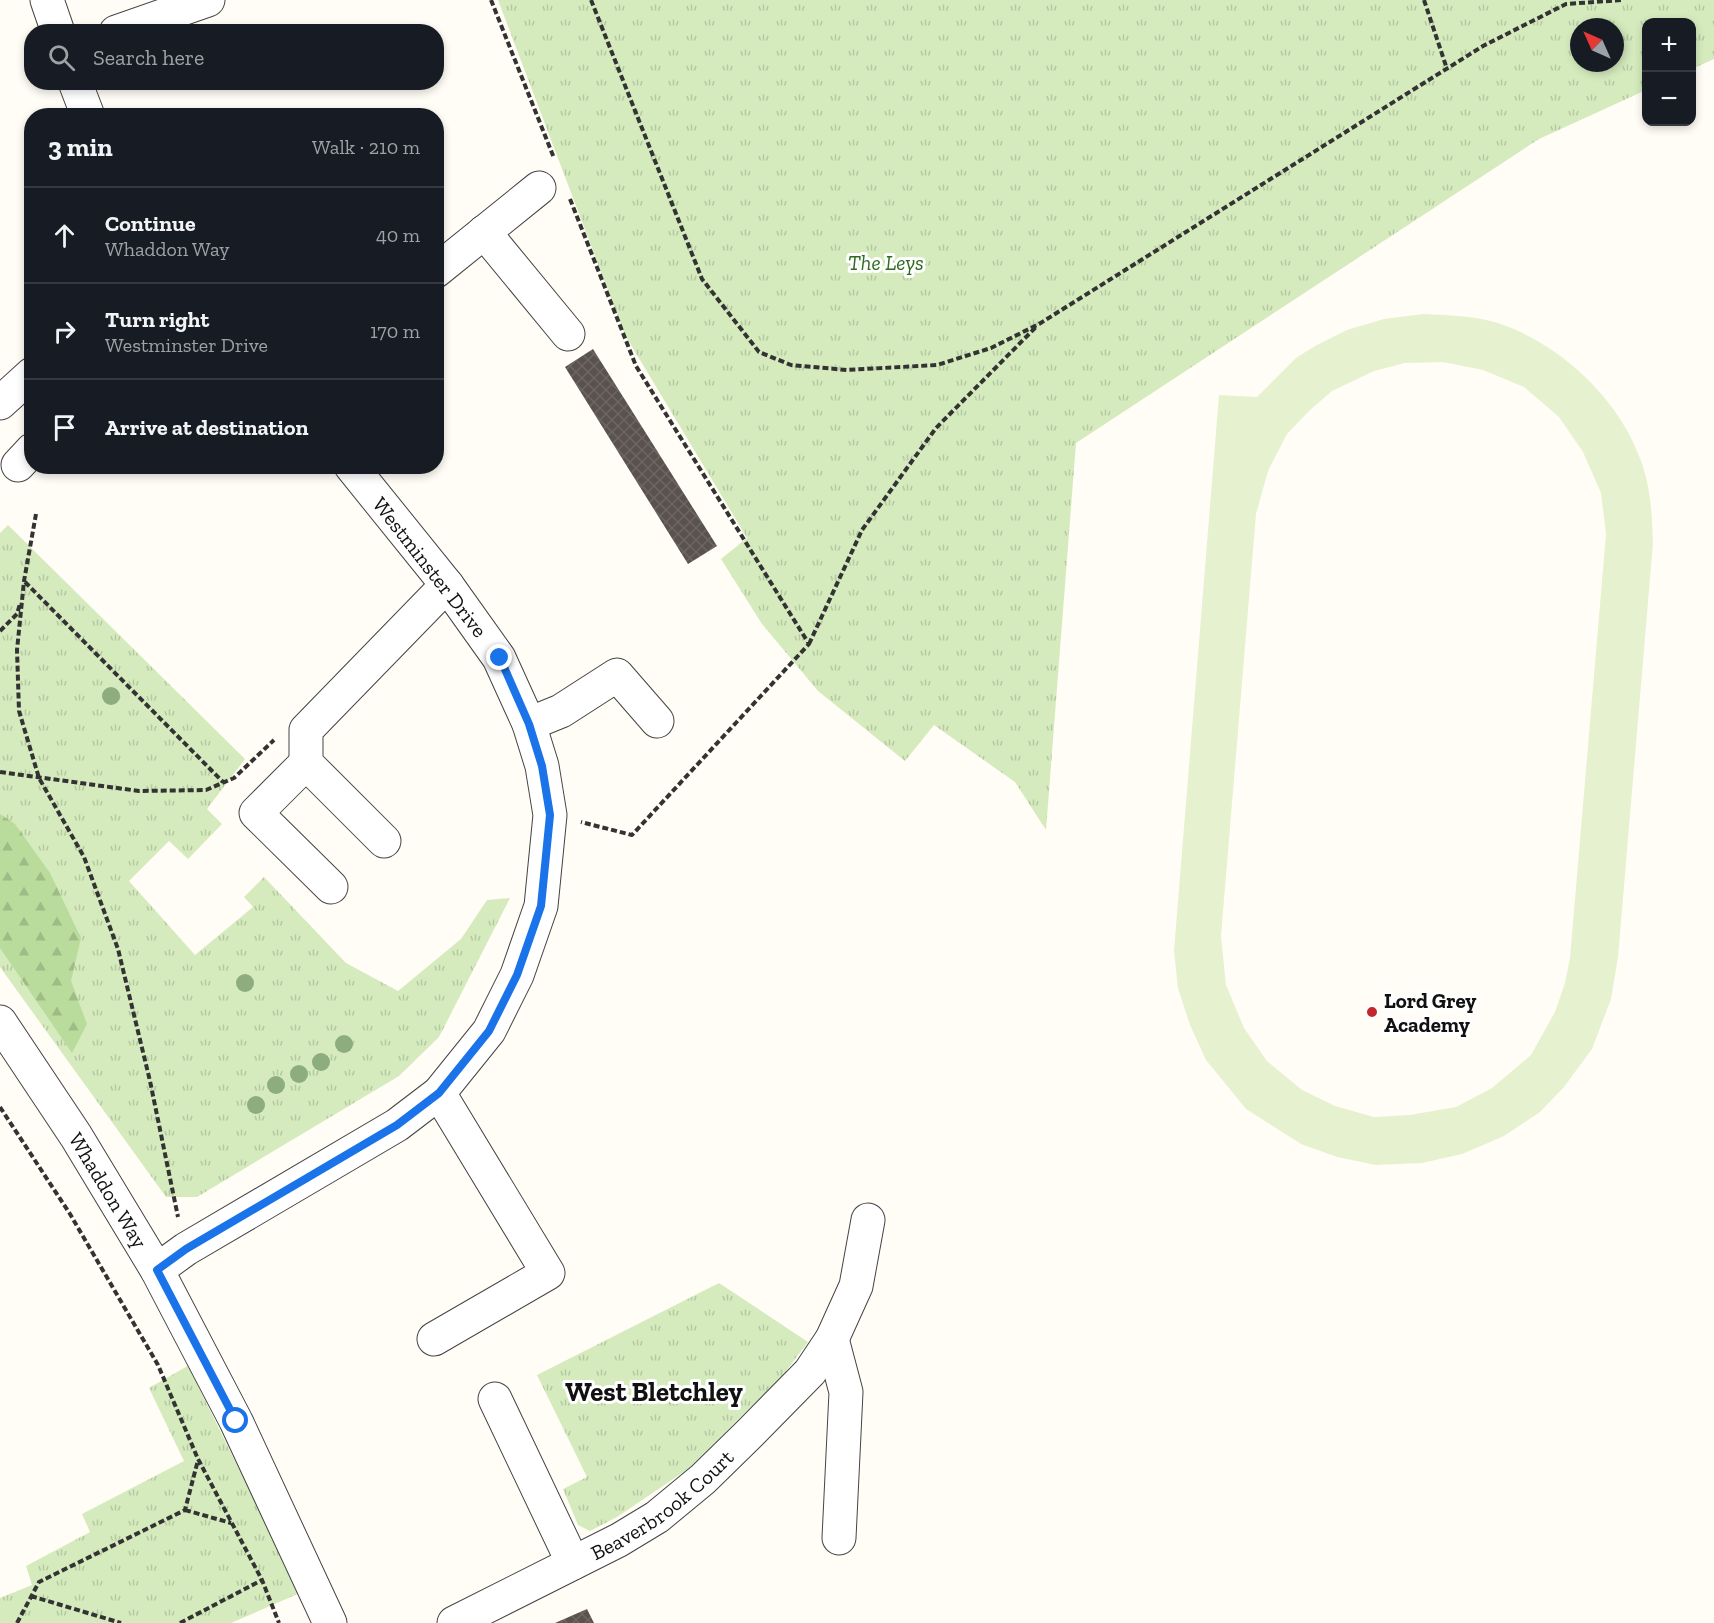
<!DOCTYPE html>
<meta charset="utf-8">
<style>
:root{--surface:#171b24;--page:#242831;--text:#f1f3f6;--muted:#9ea1a6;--line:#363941}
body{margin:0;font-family:"Zilla Slab",serif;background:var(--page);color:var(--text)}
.controls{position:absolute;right:18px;top:18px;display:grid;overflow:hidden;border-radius:12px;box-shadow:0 3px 9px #0003}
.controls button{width:54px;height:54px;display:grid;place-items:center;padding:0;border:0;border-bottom:2px solid var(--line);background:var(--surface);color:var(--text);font:30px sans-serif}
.compass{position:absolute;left:1570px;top:18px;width:54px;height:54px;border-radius:50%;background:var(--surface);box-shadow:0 3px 9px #0003;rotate:315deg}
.stop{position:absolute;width:18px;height:18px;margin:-14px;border:4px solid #1a73e8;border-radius:50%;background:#fff}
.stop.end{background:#1a73e8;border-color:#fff;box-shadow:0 2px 6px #0008}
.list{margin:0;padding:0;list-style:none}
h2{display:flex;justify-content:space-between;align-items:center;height:78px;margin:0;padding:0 24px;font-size:26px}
h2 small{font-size:20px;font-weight:400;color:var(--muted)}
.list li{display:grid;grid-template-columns:39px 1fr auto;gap:18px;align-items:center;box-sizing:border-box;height:96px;padding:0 24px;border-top:2px solid var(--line)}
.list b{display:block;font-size:22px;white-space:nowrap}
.list p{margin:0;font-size:20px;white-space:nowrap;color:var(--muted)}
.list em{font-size:20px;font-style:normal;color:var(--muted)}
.icon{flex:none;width:33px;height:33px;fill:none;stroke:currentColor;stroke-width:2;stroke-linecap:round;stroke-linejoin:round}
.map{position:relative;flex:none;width:1714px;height:1623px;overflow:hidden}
.search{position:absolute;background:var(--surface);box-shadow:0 3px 9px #0003;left:24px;top:24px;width:420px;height:66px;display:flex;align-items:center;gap:15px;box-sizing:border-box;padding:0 21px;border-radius:24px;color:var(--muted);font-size:22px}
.panel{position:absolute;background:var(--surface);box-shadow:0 3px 9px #0003;left:24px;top:108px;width:420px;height:366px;border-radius:24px}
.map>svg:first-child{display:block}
</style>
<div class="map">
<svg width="1714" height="1623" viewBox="0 0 1714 1623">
<defs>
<pattern id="grass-tufts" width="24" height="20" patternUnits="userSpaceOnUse" patternTransform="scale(1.5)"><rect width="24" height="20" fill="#d5ebbd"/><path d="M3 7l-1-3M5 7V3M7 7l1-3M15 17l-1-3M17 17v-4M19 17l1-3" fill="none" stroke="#b6c8a1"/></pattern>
<pattern id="forest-firs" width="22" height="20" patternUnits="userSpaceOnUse" patternTransform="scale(1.5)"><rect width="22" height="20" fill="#b9dc9c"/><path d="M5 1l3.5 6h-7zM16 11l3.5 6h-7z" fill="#9ebc85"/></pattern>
<pattern id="building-cross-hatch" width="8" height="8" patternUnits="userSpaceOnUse" patternTransform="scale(1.5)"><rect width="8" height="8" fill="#5a524d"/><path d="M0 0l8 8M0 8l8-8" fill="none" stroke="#6d6662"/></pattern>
</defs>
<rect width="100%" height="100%" fill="#fffdf5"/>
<path fill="url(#grass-tufts)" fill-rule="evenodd" d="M498,0H1714V59L1692,69V22H1646V90L1539,139L1076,443L1046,830L1015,782L934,725L905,761L818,691L762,624L721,559L747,538L625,335ZM1579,27H1615V63H1579Z
M8,525L245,759L207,809L222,824L188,859L169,841L129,881L195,955L253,907L244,897L264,877L346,963L398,991L461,939L487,900L510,898L439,1037L399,1076L197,1197H166L0,967V533Z
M719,1283L808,1342L783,1375L688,1469L617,1517L590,1531L578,1525L563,1489L587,1477L537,1375Z
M198,1360L204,1369L197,1384L300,1593L231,1623H0V1598L32,1585L26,1566L90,1532L82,1514L184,1461L149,1388Z"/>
<path fill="url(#forest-firs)" d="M0,814L15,824L50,873L81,938L71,981L87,1024L72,1053L0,948Z"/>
<path fill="#e6f2cf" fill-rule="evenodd" d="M1423,314C1452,315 1482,316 1509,327C1567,350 1621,403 1641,461C1651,488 1652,516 1653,543L1618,957L1611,999L1592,1049L1564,1087L1540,1112L1504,1136L1462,1154L1422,1163L1376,1165L1337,1157L1301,1144L1246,1109L1206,1060L1190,1025L1178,988L1174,951L1219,395L1257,397L1296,358L1315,346L1347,330L1384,319ZM1443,362L1483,370L1524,387L1559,417L1583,452L1601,493L1606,534L1570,958L1565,983L1555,1012L1531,1055L1492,1088L1456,1107L1410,1115L1374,1117L1335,1106L1302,1090L1267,1061L1244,1028L1226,985L1221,936L1256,514L1268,471L1287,434L1310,410L1332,391L1374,371L1405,363Z"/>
<path fill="url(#building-cross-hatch)" d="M593,349L717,546L688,564L565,367Z
M587,1609L594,1623H555Z"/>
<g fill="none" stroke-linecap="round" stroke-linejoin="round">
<defs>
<g id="minor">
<path d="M47,0L58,32"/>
<path d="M116,32L208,0"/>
<path d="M75,82L88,116"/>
<path d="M484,232L568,334"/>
<path d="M436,271L539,188"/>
<path d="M0,403L32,374"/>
<path d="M18,465L32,450"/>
<path d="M529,724L561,711L617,675L657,721"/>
<path d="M306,763L256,813L331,887"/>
<path d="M384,841L306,763V730L447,585"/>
<path id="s1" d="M0,1022L76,1136L157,1270L236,1421L330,1623"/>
<path d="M157,1270L186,1249L397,1125L439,1093L489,1031L517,975L541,906L550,815L542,766L529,724L499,658L447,585L351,466"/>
<path d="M434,1339L548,1273L439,1093"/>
<path d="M832,1339L846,1392L839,1538"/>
<path d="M495,1399L573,1563"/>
<path id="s2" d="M454,1623L619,1540L657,1517L703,1479L750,1433L810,1372L832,1339L856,1286L868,1220"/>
</g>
</defs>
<use href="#minor" stroke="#444" stroke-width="35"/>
<path stroke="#333" stroke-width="4" stroke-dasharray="6 3" stroke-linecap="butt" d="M491,0L554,158
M591,0L702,279L759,352L791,365L847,370L937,365L991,348L1039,324L1483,46L1566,4L1622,0
M1424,0L1447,69
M570,199L636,366L809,644L632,835L581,822
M36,514L24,581L17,650L19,711L39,778L84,857L118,949L150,1081L178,1217
M25,582L223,782
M0,631L17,614L20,604
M809,644L862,530L936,428L1036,327
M0,772L139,791L206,790L234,778L274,740
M0,1107L70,1214L158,1365L198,1459L262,1580L279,1623
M185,1510L231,1523
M31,1596L121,1623
M17,1623L39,1582L185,1510L198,1460
M180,1623L262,1580"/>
<use href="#minor" stroke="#fff" stroke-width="33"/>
</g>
<g fill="#8dad7f">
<circle cx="111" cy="696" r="9"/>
<circle cx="245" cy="983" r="9"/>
<circle cx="344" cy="1044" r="9"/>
<circle cx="321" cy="1062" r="9"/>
<circle cx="299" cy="1074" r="9"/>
<circle cx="276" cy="1085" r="9"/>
<circle cx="256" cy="1105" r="9"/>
</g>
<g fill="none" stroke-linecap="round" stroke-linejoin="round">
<path stroke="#1a73e8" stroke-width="8" d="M236,1421L157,1270L186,1249L397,1125L439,1093L489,1031L517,975L541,906L550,815L542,766L529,724L500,658"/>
</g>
<circle fill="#c4262e" stroke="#fff" stroke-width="2" cx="1372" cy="1012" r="6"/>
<g text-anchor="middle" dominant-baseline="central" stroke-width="6" stroke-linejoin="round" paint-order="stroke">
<g font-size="21" font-style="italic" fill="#2f6b1f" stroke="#fff">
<text x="886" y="262">The Leys</text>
</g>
<g font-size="21" fill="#111" stroke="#fff">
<text transform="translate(430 567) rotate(52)">Westminster Drive</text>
<text stroke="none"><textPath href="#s1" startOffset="200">Whaddon Way</textPath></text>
<text stroke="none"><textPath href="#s2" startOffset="240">Beaverbrook Court</textPath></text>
</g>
<g font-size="21" font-weight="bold" fill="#111" stroke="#fff" text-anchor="start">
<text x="1384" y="1000">Lord Grey<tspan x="1384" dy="24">Academy</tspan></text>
</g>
<g font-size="27" font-weight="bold" fill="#111" stroke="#fff">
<text x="654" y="1392">West Bletchley</text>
</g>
</g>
</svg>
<div class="controls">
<button>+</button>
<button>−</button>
</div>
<svg class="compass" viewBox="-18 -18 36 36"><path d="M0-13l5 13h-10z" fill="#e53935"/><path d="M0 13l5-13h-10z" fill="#9ea1a6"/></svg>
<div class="stop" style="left:236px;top:1421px"></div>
<div class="stop end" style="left:500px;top:658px"></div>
<div class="search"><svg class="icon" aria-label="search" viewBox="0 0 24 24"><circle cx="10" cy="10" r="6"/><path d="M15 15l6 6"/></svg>Search here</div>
<section class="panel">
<h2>3 min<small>Walk · 210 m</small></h2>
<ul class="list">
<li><svg class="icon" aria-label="ahead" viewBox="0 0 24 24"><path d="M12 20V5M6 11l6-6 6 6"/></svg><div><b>Continue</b><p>Whaddon Way</p></div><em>40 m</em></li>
<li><svg class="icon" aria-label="right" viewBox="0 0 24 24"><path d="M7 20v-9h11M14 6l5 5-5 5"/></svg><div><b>Turn right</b><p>Westminster Drive</p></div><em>170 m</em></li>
<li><svg class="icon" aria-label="arrive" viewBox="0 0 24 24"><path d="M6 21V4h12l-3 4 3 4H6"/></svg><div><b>Arrive at destination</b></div></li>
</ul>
</section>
</div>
